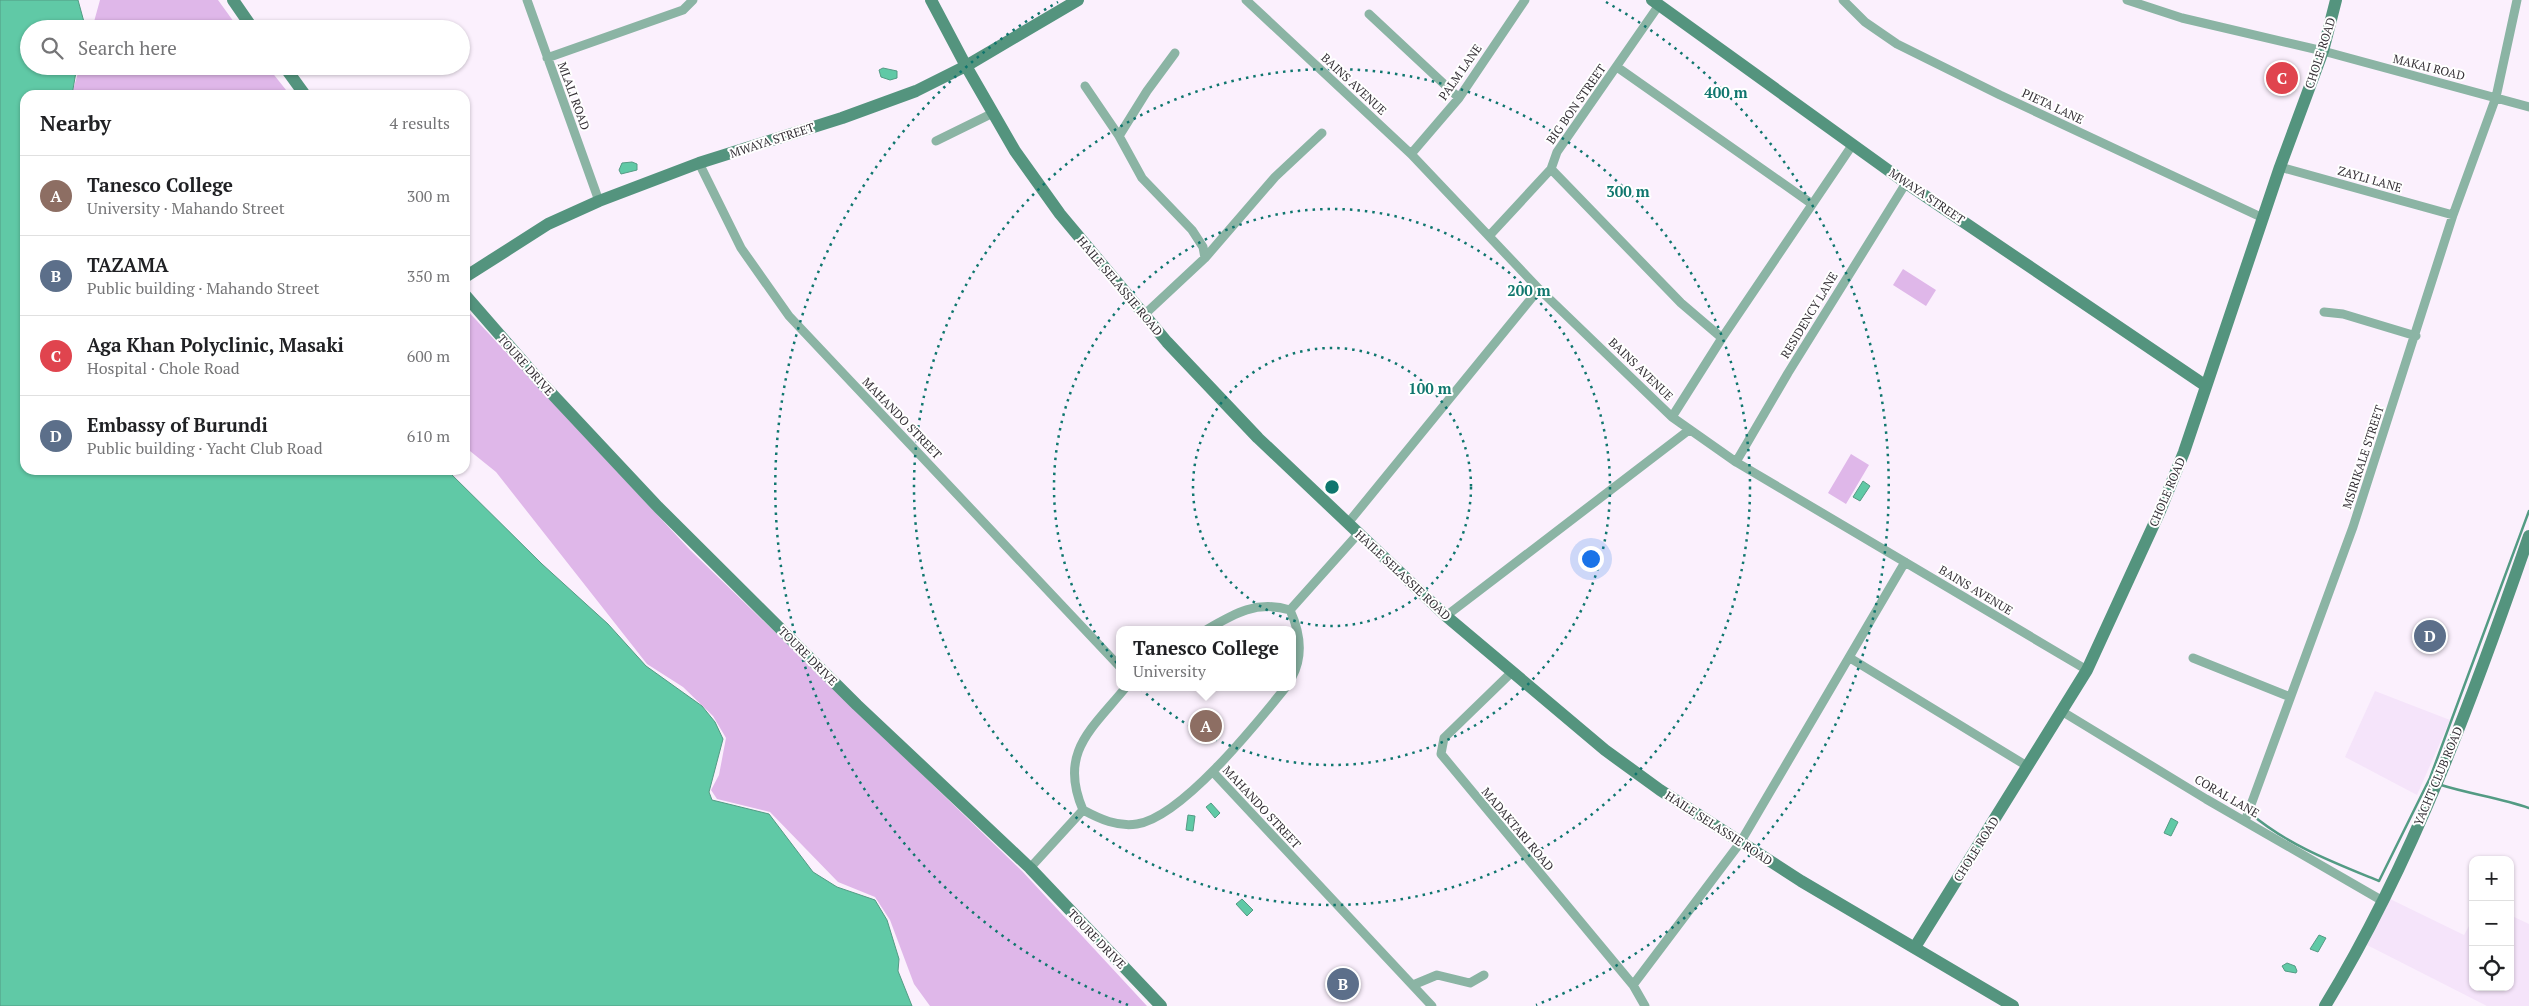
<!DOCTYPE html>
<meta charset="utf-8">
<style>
:root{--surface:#fff;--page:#f6f6f6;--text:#202124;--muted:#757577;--line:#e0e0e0;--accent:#b45309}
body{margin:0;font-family:"PT Serif",serif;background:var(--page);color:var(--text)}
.controls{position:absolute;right:15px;bottom:15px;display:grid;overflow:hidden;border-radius:10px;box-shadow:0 1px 4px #0004}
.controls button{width:45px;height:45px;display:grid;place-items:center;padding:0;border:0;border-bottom:1px solid var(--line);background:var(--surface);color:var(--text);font:25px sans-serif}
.you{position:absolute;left:1590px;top:558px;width:18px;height:18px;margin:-12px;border:4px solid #fff;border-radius:50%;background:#1a73e8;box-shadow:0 0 0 8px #1a73e833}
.badge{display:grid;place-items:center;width:32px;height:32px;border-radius:50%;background:var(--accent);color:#fff;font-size:16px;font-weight:700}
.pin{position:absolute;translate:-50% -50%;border:2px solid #fff;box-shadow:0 1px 5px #0006}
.popup{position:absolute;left:1116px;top:626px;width:180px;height:65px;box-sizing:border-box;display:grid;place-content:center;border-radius:10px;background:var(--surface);filter:drop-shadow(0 1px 4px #0005);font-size:16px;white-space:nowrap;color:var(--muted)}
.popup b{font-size:19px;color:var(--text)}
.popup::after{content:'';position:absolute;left:50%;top:100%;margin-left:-10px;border:10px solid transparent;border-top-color:var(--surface)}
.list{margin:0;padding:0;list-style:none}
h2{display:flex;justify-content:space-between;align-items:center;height:65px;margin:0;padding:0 20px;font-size:21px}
h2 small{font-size:16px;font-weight:400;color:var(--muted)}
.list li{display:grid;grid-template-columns:32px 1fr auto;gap:15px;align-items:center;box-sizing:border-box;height:80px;padding:0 20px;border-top:1px solid var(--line)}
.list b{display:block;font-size:19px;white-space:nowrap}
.list p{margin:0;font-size:16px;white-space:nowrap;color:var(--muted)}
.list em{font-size:16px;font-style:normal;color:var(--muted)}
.icon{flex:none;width:28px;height:28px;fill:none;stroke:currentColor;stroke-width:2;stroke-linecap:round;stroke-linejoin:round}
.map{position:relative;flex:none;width:2529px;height:1006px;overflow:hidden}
.search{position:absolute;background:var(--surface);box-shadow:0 1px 4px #0004;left:20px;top:20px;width:450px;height:55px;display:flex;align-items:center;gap:12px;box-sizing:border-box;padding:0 18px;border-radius:28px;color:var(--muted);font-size:19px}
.panel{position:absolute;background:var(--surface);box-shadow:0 1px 4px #0004;left:20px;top:90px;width:450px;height:385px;border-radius:15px}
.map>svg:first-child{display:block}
</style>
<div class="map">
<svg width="2529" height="1006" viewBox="0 0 2529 1006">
<rect width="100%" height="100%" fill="#fbf0fd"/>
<path fill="#f5e4fa" d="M2375,691L2450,720L2417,795L2345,757Z
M2388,898L2464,935L2473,919V987H2510V915L2529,924V1006H2487L2365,944Z"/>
<path fill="#dfb7e9" d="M100,0H218L239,29H92Z
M80,66H267L290,95H84L73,90Z
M1903,269L1936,290L1926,306L1893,285Z
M465,308L690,550L1022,871L1147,1006H930L914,984L890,920L875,897L838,882L770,812L717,799L711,790L719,775L726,738L713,716L683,687L647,664L496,472L465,447Z
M1851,454L1869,465L1846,504L1828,493Z"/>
<path fill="#60c9a6" stroke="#539b84" d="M0,0H78L84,22L83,29H29V66H77L72,95H25V470H447L542,564L608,624L646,666L702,706L715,722L723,739L709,792L712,800L769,814L813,872L837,887L875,900L887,920L899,959L898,971L912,1006H0Z
M883,68L897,71V78L890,80L881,77L879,70Z
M632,162L637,164V170L621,174L619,170L622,163Z
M1863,481L1870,486L1860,501L1853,497Z
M1211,803L1220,813L1215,818L1206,807Z
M1188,815L1195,816L1193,831L1186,830Z
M2171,818L2178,822L2171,836L2164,833Z
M1242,899L1253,910L1247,916L1236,904Z
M2319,935L2326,938L2318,952L2310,949Z
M2287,963L2295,966L2297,971L2296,973L2285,971L2282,966Z"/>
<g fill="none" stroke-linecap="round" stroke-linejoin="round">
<path stroke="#539b84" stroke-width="2.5" d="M2441,785C2470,794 2500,798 2529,808
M2250,813C2287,845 2335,863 2379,881L2430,778L2529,511"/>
<path stroke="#8bb4a4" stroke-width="9" d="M527,0L599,201
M1246,0L1411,154L1539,289L1672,417L1736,462L2087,670
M1843,0L1865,22L1897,44L2000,95L2263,218
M2127,0L2182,18L2323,51L2529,107
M1369,14L1459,98
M547,58L683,10L693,0
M1617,67L1812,204
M1085,86L1119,136L1142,178L1192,230L1203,247L1205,258
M1119,136L1147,91L1175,53
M936,141L993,113
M1411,154L1459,98L1525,0
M699,163L741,248L789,316L1120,667
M2280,167L2453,215
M1551,169L1681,303L1722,338
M1489,236L1551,169L1557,152L1659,5
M2324,312L2343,314L2416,336
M1145,314L1205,258L1275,177L1322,133
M1672,417L1722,338L1853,144
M1736,462L1788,373L1906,183
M1348,523L1539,289
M1290,610L1358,534
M1290,610C1300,632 1304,655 1292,677
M1446,616L1689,430
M1206,630C1235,613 1257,600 1290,610
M1850,658L2027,766
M2193,658L2290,697
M1512,672L1444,738L1441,754L1633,985L1645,1006
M1126,687C1092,729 1058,752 1083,810C1100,819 1117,827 1137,824C1182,817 1257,723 1286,687
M2063,712L2206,799L2381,900
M1213,772L1432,1006
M2245,821L2353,527L2453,215L2496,97L2517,0
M1030,868L1083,810
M1413,985L1437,975L1470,983L1484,975
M1633,985L1740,843L1905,562"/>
<path stroke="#54947e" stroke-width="12" d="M233,0L253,29
M931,0L966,66L1015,151L1060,214L1167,342L1258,438L1446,616L1605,750L1660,790L1801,881L2013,1006
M1652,0L1906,183L2206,386
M284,66L305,95
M465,277L548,224L599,201L699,163L842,118L916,91L966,66L1078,0
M465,295L539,380L658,507L857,705L1030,868L1161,1006
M1915,947L2087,670L2160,511L2184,452L2280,167L2323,51L2336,0
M2325,1006C2413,862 2474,695 2529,536"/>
</g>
<g fill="none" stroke="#0f766e" stroke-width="2.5" stroke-dasharray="2.5 5">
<circle cx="1332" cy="487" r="139"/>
<circle cx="1332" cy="487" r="278"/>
<circle cx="1332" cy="487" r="418"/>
<path d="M1128 1005A557 557 0 0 1 1058 2M1606 2A557 557 0 0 1 1536 1005"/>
</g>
<g text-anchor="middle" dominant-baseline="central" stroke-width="4" stroke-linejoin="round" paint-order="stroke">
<g font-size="12" fill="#353036" stroke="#fff">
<text transform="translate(2320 53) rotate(-72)">CHOLE ROAD</text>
<text transform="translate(2429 67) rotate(14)">MAKAI ROAD</text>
<text transform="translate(1460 72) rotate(-55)">PALM LANE</text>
<text transform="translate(1354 84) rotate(43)">BAINS AVENUE</text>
<text transform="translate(574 96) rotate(70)">MLALI ROAD</text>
<text transform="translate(1576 104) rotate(-55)">BIG BON STREET</text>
<text transform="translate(2053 106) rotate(25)">PIETA LANE</text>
<text transform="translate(772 140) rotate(-18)">MWAYA STREET</text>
<text transform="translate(2370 179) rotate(16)">ZAYLI LANE</text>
<text transform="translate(1927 196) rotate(34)">MWAYA STREET</text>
<text transform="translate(1120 286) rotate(50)">HAILE SELASSIE ROAD</text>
<text transform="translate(1809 315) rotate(-59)">RESIDENCY LANE</text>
<text transform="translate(526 365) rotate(48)">TOURE DRIVE</text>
<text transform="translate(1641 369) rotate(44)">BAINS AVENUE</text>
<text transform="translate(902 418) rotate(46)">MAHANDO STREET</text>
<text transform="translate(2363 457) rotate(-72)">MSIRIKALE STREET</text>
<text transform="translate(2167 492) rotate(-67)">CHOLE ROAD</text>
<text transform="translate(1403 575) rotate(43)">HAILE SELASSIE ROAD</text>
<text transform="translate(1976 590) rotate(31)">BAINS AVENUE</text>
<text transform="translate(808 656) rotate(45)">TOURE DRIVE</text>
<text transform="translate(2438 776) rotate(-67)">YACHT CLUB ROAD</text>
<text transform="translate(2227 796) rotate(30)">CORAL LANE</text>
<text transform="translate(1262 807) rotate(47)">MAHANDO STREET</text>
<text transform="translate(1719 828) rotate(33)">HAILE SELASSIE ROAD</text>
<text transform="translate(1518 829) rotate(50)">MADAKTARI ROAD</text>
<text transform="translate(1976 849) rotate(-58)">CHOLE ROAD</text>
<text transform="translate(1097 939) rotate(46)">TOURE DRIVE</text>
</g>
</g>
<circle cx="1332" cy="487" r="8" fill="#0f766e" stroke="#fff" stroke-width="2.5"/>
<g font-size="15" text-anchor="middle" font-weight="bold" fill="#0f766e" stroke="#fff" stroke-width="4" stroke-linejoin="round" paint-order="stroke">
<text x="1726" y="98">400 m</text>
<text x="1628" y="197">300 m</text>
<text x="1529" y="296">200 m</text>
<text x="1430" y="394">100 m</text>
</g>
</svg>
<div class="controls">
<button>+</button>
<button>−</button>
<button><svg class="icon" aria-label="locate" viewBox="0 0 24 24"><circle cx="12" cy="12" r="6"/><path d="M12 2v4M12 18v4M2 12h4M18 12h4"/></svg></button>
</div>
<div class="you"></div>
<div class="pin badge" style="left:1206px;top:726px;background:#8d6e63">A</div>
<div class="popup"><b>Tanesco College</b>University</div>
<div class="pin badge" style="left:1343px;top:984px;background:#5c6f8a">B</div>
<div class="pin badge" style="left:2282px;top:78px;background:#e0444e">C</div>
<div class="pin badge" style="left:2430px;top:636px;background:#5c6f8a">D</div>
<div class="search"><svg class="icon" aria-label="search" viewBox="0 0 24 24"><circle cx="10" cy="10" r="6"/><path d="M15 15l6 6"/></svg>Search here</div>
<section class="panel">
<h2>Nearby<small>4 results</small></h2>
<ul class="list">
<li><span class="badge" style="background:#8d6e63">A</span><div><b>Tanesco College</b><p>University · Mahando Street</p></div><em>300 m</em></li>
<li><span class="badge" style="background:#5c6f8a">B</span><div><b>TAZAMA</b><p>Public building · Mahando Street</p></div><em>350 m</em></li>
<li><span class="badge" style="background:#e0444e">C</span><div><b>Aga Khan Polyclinic, Masaki</b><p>Hospital · Chole Road</p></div><em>600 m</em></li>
<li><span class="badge" style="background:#5c6f8a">D</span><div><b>Embassy of Burundi</b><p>Public building · Yacht Club Road</p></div><em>610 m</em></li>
</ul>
</section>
</div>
